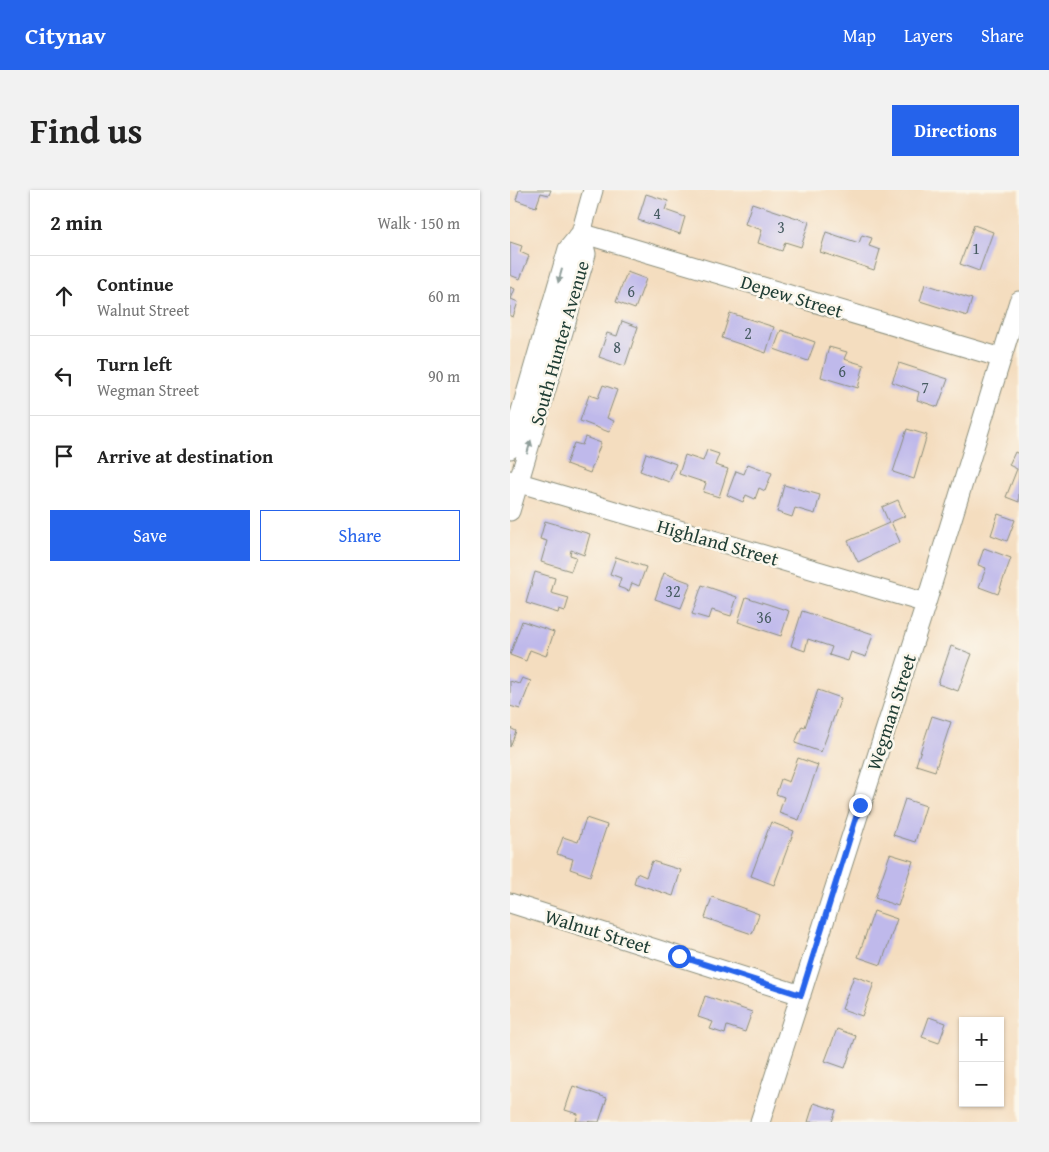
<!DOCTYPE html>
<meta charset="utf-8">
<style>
:root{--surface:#fff;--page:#f2f2f2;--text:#222;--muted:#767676;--line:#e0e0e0;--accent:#2563eb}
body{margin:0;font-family:"Gentium Book Plus",serif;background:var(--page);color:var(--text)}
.controls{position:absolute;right:15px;bottom:15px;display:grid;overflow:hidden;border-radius:0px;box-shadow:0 1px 4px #0004}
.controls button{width:45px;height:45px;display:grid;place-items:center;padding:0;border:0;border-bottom:1px solid var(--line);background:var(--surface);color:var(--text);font:25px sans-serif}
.stop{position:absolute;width:15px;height:15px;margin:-11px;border:4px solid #2563eb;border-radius:50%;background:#fff}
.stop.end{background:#2563eb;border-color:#fff;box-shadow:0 1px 5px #0008}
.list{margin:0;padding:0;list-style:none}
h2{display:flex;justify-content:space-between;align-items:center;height:65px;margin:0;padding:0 20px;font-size:21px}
h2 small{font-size:16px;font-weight:400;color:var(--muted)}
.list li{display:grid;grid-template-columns:32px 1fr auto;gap:15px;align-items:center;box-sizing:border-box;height:80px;padding:0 20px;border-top:1px solid var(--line)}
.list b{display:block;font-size:19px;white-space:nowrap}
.list p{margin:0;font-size:16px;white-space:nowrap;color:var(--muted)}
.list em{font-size:16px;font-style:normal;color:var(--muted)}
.actions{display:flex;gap:10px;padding:15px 20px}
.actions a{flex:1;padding:11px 0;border:1px solid var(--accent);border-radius:0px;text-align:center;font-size:18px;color:var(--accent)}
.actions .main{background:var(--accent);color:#fff}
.icon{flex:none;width:28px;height:28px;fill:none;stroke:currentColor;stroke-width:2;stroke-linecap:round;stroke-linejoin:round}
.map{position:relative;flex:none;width:509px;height:932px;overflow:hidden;border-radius:0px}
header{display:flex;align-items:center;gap:30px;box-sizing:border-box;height:70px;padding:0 25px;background:var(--accent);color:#fff}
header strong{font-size:24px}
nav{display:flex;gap:28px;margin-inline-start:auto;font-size:18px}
.intro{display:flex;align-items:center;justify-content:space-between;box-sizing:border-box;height:120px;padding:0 30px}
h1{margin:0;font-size:35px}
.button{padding:12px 22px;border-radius:0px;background:var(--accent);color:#fff;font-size:18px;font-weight:700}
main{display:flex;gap:30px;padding:0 30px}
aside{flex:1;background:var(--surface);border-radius:0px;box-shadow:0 1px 4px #0004}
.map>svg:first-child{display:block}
</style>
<header>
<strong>Citynav</strong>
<nav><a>Map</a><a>Layers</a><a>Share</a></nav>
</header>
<div class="intro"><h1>Find us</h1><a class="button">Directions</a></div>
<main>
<aside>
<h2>2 min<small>Walk · 150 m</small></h2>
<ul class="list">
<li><svg class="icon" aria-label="ahead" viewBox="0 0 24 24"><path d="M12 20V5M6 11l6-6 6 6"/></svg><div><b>Continue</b><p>Walnut Street</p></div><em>60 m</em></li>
<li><svg class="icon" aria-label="left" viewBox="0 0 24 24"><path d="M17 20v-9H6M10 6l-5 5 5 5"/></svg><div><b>Turn left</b><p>Wegman Street</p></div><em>90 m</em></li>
<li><svg class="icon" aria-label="arrive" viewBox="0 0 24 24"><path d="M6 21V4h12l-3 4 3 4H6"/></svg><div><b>Arrive at destination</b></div></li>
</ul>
<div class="actions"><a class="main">Save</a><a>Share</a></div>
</aside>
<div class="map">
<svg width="509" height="932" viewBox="0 0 509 932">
<rect width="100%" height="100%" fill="#fbf7ec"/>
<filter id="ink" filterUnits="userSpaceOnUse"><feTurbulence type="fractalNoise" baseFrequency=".02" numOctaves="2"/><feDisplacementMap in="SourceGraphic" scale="10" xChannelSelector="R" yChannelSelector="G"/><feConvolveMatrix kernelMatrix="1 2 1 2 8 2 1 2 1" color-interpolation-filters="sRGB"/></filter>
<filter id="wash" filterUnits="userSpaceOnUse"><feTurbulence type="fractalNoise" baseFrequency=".0096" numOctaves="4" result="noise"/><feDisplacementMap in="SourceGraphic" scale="20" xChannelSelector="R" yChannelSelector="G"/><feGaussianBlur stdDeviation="1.12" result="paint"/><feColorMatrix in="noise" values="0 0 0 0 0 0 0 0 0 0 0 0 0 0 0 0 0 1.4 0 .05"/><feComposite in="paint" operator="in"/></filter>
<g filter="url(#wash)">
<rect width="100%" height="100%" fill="#f4ddbf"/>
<g id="blocks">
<path fill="#bfb9eb" d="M9,0H41L39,5L31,3L26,17L6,10Z
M136,4L158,11L155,20L175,27L170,44L128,30Z
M242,13L299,32L291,57L275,52L272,61L248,53L252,40L235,34Z
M464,35L483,42L469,81L450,74Z
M316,42L349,53L352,45L362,48L359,56L370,60L364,80L310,62Z
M0,52L12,56L10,62L19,66L10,89L0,85Z
M117,82L136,89L125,119L106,112Z
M415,94L462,109L457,126L410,111Z
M0,97L5,99L1,109L8,112L3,127L0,126Z
M220,123L264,137L256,163L212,148Z
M112,131L128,137L115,176L89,167L97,143L107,146Z
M271,140L305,152L298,171L264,159Z
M319,157L337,162L334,169L354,175L348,198L311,187Z
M389,173L438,189L428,217L407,210L409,202L382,192Z
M93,195L107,200L97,228L104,231L99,242L70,231L79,205L88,208Z
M397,239L417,245L404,289L383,282Z
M75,247L91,253L80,283L56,274L64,253L72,255Z
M197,260L209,264L205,275L218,279L209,307L193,302L196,293L169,284L175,265L193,271Z
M505,262L509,264V312L496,307L507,279L499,275Z
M136,263L166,274L159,292L130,281Z
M238,274L262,283L255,301L249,298L245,309L236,305L233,312L217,305L226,281L234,284Z
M274,295L310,305L305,324L285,318L282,327L267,322Z
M388,310L395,326L381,332L390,352L348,372L338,351L379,333L372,317Z
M488,324L505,330L497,351L481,345Z
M35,331L80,344L74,365L61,360L60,365L66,367L61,381L31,372L37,351L30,349Z
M474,358L501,368L488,404L469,397L476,378L468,375Z
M106,367L136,377L129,396L122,393L119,401L108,397L111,388L100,384Z
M25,382L45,388L41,403L59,408L55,421L49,419L48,423L16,413Z
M154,383L181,393L171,418L145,409Z
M192,395L227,407L221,426L202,420L199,429L182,424Z
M236,407L279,421L271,446L228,432Z
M292,421L363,444L356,467L341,462L338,471L319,465L322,457L298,449L295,461L281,456Z
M12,431L44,442L36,466L20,460L16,471L0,465Z
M441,456L462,464L448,501L428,494Z
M12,488L21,491L10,519L0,516V491L9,494Z
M308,500L331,508L311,562L285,553L292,536L295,537Z
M422,526L441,532L425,581L406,575Z
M0,538L6,541L0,557Z
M288,568L308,575L289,630L269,623L274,607L266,604L271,589L279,592Z
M395,609L416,616L405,652L383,645Z
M76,628L97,635L80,686L60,679L63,669L47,664L53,647L68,652Z
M261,632L284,641L264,695L241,686Z
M380,664L403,671L388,716L365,708Z
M142,671L171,680L163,706L124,693L127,683L136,687Z
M202,707L249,724L242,744L195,728Z
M364,721L387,729L371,775L348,767Z
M344,786L364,793L352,826L332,819Z
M195,806L242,822L235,842L217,836L215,844L200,839L203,832L188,827Z
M419,827L436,833L429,853L412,847Z
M327,839L346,846L335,878L315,871Z
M63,896L97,908L89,932L66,931L68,924L55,920Z
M304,913L326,920L322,932H298Z"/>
</g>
</g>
<g filter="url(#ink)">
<use href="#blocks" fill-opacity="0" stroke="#8a8d7a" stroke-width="1"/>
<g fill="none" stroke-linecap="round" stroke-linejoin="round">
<defs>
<path id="minor" d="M71,43L492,168
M0,259L58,59L71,43L83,0
M0,290L416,413
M0,321L76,64L71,43
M0,713L291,805
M250,932L416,413L509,111"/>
</defs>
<use href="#minor" stroke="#8a8d7a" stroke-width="21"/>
<use href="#minor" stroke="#fff" stroke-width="19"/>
</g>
<defs><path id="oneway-solid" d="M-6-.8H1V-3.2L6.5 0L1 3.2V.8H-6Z" transform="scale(1.25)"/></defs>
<g fill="#8f9e9a">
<use href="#oneway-solid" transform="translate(50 86) rotate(106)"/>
<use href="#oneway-solid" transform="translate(19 257) rotate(-74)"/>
</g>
</g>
<g fill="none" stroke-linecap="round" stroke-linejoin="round" filter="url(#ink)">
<path stroke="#2563eb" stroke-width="6" d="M169,766L291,805L350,615"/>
</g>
<g text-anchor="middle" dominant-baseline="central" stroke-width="5" stroke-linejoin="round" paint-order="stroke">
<g font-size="16" fill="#475c62">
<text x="147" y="23">4</text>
<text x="271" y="37">3</text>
<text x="466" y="58">1</text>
<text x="121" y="101">6</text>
<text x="238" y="143">2</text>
<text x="107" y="157">8</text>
<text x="332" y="181">6</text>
<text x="415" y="197">7</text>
<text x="163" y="401">32</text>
<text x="254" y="427">36</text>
</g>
<g font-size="19" fill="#1f3d34" stroke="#fbf7ec">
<text transform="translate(282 106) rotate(17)">Depew Street</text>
<text transform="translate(49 153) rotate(-74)">South Hunter Avenue</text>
<text transform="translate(208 352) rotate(16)">Highland Street</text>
<text transform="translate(381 522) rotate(-72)">Wegman Street</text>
<text transform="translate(88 741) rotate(17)">Walnut Street</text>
</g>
</g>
</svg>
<div class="controls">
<button>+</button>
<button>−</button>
</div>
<div class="stop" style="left:169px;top:766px"></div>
<div class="stop end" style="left:350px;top:615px"></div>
</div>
</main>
